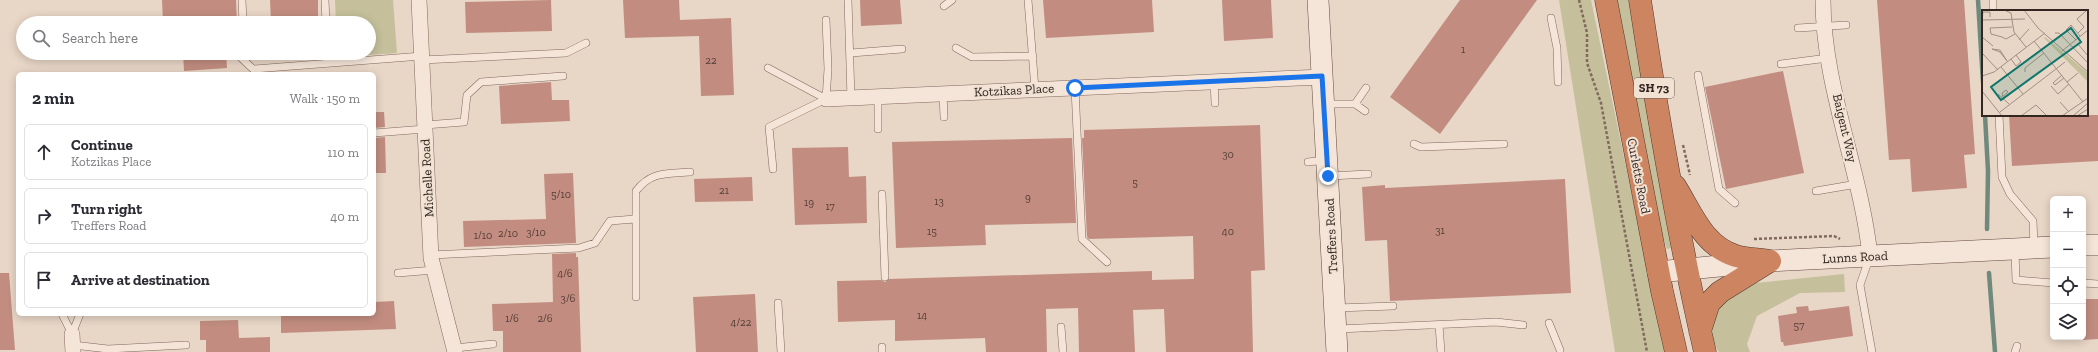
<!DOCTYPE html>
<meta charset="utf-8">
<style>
:root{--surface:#fff;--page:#f2f2f3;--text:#2b2b33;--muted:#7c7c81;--line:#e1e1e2}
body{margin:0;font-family:"Zilla Slab",serif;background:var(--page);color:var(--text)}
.controls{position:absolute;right:12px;bottom:12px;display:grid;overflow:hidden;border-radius:6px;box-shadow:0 2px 10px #0003}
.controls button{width:36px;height:36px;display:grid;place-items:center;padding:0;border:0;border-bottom:1px solid var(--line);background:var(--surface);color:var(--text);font:20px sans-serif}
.stop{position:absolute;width:12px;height:12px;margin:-9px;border:3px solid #1a73e8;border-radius:50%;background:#fff}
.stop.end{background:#1a73e8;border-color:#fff;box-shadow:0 1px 4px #0008}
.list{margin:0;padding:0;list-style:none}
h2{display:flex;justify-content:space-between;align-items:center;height:52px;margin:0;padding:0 16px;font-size:17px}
h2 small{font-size:13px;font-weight:400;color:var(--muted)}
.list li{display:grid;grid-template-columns:26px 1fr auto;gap:12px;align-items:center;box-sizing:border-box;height:56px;margin:0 8px 8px;padding:0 8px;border:1px solid var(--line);border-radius:6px}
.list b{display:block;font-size:15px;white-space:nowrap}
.list p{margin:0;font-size:13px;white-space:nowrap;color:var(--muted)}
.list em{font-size:13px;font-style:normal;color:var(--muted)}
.icon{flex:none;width:22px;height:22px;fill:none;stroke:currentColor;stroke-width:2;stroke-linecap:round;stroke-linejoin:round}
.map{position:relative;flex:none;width:2098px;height:352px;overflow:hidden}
.search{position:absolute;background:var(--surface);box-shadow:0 2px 10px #0003;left:16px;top:16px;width:360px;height:44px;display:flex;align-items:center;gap:10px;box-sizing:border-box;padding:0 14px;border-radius:22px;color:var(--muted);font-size:15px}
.panel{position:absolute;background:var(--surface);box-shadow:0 2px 10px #0003;left:16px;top:72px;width:360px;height:244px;border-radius:6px}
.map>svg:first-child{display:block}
</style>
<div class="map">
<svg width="2098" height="352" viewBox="0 0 2098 352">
<rect width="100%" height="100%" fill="#e8d6c6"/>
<path fill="#c5c09b" d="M335,0H393L397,53L338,57V53H369V23H336Z
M1559,0H1591L1665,352H1615Z
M1615,0H1632L1671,244V248L1667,249L1659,226Z
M1844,274L1845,292L1800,293L1757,316L1747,344L1750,352H1719C1709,338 1713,323 1715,307L1747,284Z"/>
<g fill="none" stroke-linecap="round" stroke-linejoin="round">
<path stroke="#6f8a7d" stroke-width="4.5" d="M1978,0L1983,82
M1985,115L1988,171L1987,229
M1989,273L1995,352"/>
</g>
<path fill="#c28d80" d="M162,0H236L237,23H163Z
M270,0H318V23H271Z
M551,0L552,31L466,33L465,2Z
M623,0H679L680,20L731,18L734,95L701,96L699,36L625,38Z
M860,0H900L902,24L861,26Z
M1043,0H1152L1154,32L1046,38Z
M1222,0H1271L1273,38L1224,41Z
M1460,0H1537L1440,134L1390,97Z
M1877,0H1964L1975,154L1964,155L1967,188L1912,192L1910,159L1889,160Z
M183,53H226L227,68L184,71Z
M1783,71L1804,173L1726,189L1705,87Z
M551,82L552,100H569L570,121L501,124L499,86Z
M374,112H384L385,127L374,128Z
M2009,115H2098V161L2012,166Z
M1260,125L1265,270L1251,271L1253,352H1166L1164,309L1133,310L1135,352H1079L1078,308L1046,309L1047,352H986L985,338L895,341V320L838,322L837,281L881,280L885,282L889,279L1152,271V280L1194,279L1193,236L1089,239L1087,237L1082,138H1084V130Z
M385,137L386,173H374V138Z
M1072,138L1076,223L985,225L986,245L896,248L892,142Z
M848,147L849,177L866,176L867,223L795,225L792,148Z
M573,173L576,243L464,247L463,221L546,219L544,174Z
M752,177L753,201L695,202L694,179Z
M1565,179L1571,293L1390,301L1387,240L1365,241L1362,187L1385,185V188Z
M576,253V257H578L581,352H503V331H493L492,304L553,302L552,254Z
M0,273H9L15,350H0Z
M755,294L758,352H696L693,297Z
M2083,299H2098V339L2083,340Z
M394,301L396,329L281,333V314H374V302Z
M1808,306L1809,311L1849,306L1853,336L1784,346L1783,342H1781L1778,316L1797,313L1796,307Z
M238,320L239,338L270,337V352H206V340H200V321Z"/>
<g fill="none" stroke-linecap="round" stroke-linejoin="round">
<defs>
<path id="lane" d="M242,0L243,23
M325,0L326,23
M848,0L851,98
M1028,0L1035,89
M1993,0V11
M944,6L952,0
M1551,18L1557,48L1558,82
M826,20L828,69L826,99
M1798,28L1846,25
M956,48L972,57L1033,56
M236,53L253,69L422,56
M327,53V63
M851,53L902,49
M422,60L566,53L586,43
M1781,64L1828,58
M768,68L826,99
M1698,75L1719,189L1735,203
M1214,80L1215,103
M1075,88L1082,239L1107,262
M943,94L944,117
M878,97V129
M1326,104H1355L1366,88
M1355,104L1365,111
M1999,115L2002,177L2010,194L2033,221L2034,246
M425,125L464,122L467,95L481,82L563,76
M374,133L425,129
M1414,144L1421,147L1504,144
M1308,162L1325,160
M773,169L769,127L826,99
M1330,176L1368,174
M1816,191L1857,184
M882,194L885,277
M2015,251L2016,280L2053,283
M431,255L579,248L595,243L610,221L635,219
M1869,259L1860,285L1872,352
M398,273L434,270
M2083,283L2098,284
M636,297V191C651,171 667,174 690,172
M778,303L781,352
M1337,308L1393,306
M62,314L72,334
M1549,323L1560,350
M1439,325L1441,352
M1061,327L1063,352
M1338,329L1496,322L1523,325
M72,334L80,314
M73,345L108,349L186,345
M882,347V352
M455,348L493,344
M2015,352L2017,346"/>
<path id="street" d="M419,0L431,258L455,352
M1823,0C1823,87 1861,170 1870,256
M826,99L1322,77
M72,334L73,352"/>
<path id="secondary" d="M1318,0L1337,352
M2083,245H2098
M1658,272L1770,261L2053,247"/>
<path id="highway" d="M1606,0L1662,291L1676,352
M1640,0C1658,118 1678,236 1705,352
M1675,186C1692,213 1703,246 1736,256C1747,259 1760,259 1770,261
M1700,331L1709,303L1720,292L1770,261"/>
</defs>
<use href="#lane" stroke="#81695e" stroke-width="8"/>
<use href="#street" stroke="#81695e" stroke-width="16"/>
<use href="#secondary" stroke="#634a41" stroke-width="22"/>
<use href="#highway" stroke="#503931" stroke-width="23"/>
<path stroke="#81695e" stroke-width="2.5" stroke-dasharray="3 2" stroke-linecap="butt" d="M1579,0L1587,33V63L1601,103L1647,352
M1683,145L1690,175
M1754,239L1834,236L1840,239"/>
<use href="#lane" stroke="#f4e5d8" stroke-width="7"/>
<use href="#street" stroke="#f4e5d8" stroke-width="15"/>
<use href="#secondary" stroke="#f4e5d8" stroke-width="21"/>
<use href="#highway" stroke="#cd8561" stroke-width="22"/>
</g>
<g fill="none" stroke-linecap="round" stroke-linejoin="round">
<path stroke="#1a73e8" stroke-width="5" d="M1075,88L1322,76L1328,176"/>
</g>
<g text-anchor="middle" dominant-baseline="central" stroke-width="4" stroke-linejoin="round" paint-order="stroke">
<g font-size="11" fill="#573f38">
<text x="1463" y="49">1</text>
<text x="711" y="60">22</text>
<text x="1228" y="154">30</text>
<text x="1135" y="182">5</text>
<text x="724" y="190">21</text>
<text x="561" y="194">5/10</text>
<text x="1028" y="197">9</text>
<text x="939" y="201">13</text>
<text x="809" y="202">19</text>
<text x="830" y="206">17</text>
<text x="1440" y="230">31</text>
<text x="932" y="231">15</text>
<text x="1228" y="231">40</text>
<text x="536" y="232">3/10</text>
<text x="508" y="233">2/10</text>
<text x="483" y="235">1/10</text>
<text x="565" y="273">4/6</text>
<text x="568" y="298">3/6</text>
<text x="922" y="315">14</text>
<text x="512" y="318">1/6</text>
<text x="545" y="318">2/6</text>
<text x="741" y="322">4/22</text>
<text x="1799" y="325">57</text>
</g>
<rect fill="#f1e2d4" stroke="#6c5e56" stroke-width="1" x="1634" y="78" width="40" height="20" rx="3"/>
<g font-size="12" font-weight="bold" fill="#332520">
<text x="1654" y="88">SH 73</text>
</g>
<g font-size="13" fill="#332520" stroke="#f1e2d4">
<text transform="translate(1014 90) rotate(-3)">Kotzikas Place</text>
<text transform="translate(1845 128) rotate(77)">Baigent Way</text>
<text transform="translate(1639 176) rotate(79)">Curletts Road</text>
<text transform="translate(427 178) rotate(-93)">Michelle Road</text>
<text transform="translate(1331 236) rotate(-93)">Treffers Road</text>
<text transform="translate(1855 257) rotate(-3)">Lunns Road</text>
</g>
</g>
<g transform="translate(1982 10)">
<rect width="106" height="106" fill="#e8d6c6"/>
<path d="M63,27L106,63V72L62,28Z" fill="#c5c09b"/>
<path fill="none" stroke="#a08f84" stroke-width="1" d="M42,0L56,18L106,62M24,1L29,3L30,10M0,10L43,9M0,10L1,2H8V7M30,10L32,22L44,37M73,23H77L105,52M96,23L102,17L95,9L104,1M0,27L11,36M20,27L9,24L8,18L30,17M20,27L24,29L33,24M37,30L47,19M94,30L84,20L89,15L98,26M52,31L101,92M96,34L106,46M80,41L106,20M0,43L16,60M29,49L34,56L39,52L34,45M25,51L18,42L10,39L18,40L25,51M19,57L41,84M43,62V58L62,43M80,65L71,73L73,75L82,68M0,66L12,62L63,23M85,72L96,63M69,76L76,84L87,74M0,81L20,106M16,84L27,94M21,86L26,82L24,80L20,83L21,87M78,92L86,101M18,102L83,52M39,106L54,95L65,106M80,106L106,88M91,106L106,93M95,106L106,99"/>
<path fill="#0f766e" fill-opacity="0.15" stroke="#0f766e" stroke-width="2" d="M89,18L99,32L19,90L9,77Z"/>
<rect width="106" height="106" fill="none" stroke="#332520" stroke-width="2"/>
</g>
</svg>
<div class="controls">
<button>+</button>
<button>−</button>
<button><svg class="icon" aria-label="locate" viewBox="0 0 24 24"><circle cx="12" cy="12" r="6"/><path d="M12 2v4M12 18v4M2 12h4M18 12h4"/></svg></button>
<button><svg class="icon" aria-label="layers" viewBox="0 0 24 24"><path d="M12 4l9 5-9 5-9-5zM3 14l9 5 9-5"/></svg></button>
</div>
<div class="stop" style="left:1075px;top:88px"></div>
<div class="stop end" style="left:1328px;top:176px"></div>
<div class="search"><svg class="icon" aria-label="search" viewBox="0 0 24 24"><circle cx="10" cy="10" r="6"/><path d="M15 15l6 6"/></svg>Search here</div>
<section class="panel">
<h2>2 min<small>Walk · 150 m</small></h2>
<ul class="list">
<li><svg class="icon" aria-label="ahead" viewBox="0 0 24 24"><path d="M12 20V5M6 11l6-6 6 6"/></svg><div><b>Continue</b><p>Kotzikas Place</p></div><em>110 m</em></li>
<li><svg class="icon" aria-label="right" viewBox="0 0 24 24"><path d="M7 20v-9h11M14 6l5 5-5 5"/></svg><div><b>Turn right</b><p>Treffers Road</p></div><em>40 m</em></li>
<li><svg class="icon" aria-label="arrive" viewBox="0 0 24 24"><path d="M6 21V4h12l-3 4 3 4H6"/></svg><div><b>Arrive at destination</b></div></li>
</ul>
</section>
</div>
